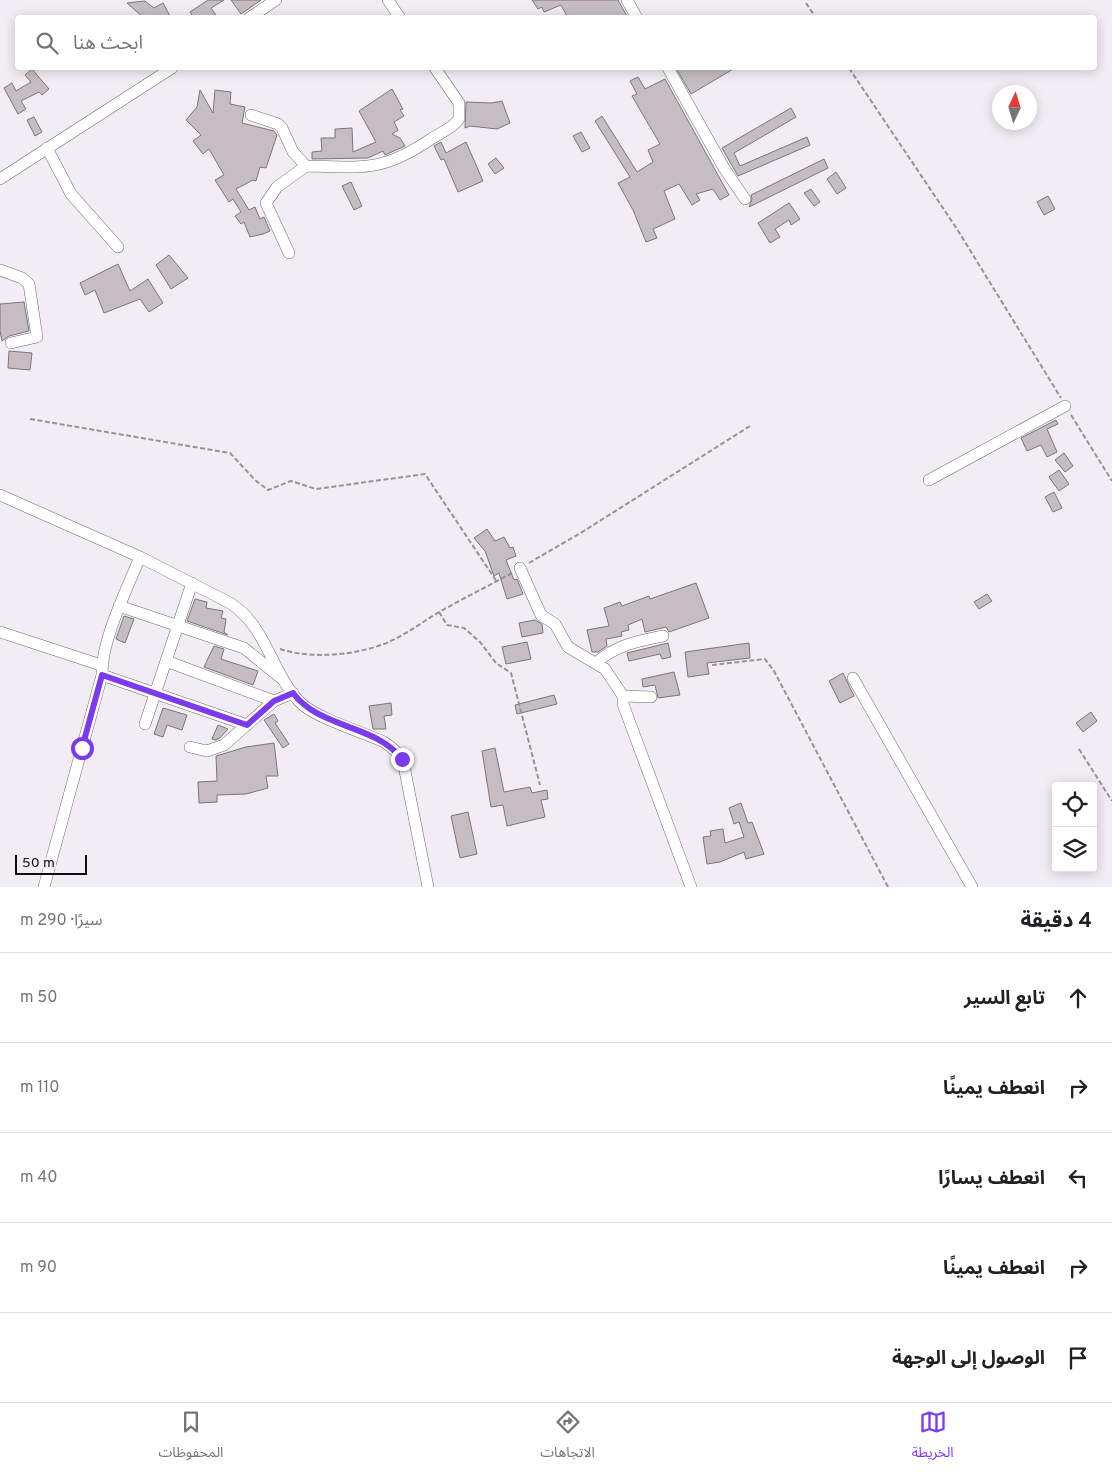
<!DOCTYPE html>
<html lang="ar">
<meta charset="utf-8">
<style>
:root{--surface:#fff;--page:#f6f6f6;--text:#202124;--muted:#757577;--line:#e0e0e0;--accent:#7c3aed}
body{margin:0;font-family:Overpass,"Noto Sans Arabic",sans-serif;background:var(--page);color:var(--text);direction:rtl}
.controls{position:absolute;right:15px;bottom:15px;display:grid;overflow:hidden;border-radius:5px;box-shadow:0 2px 12px #0003}
.controls button{width:45px;height:45px;display:grid;place-items:center;padding:0;border:0;border-bottom:1px solid var(--line);background:var(--surface);color:var(--text);font:25px sans-serif}
.compass{position:absolute;left:992px;top:85px;width:45px;height:45px;border-radius:50%;background:var(--surface);box-shadow:0 2px 12px #0003;rotate:4deg}
.scale{position:absolute;left:15px;bottom:12px;width:72px;box-sizing:border-box;padding-left:5px;border:2px solid #0e0d0f;border-top:0;font-size:14px;line-height:18px;white-space:nowrap;color:#0e0d0f;-webkit-text-stroke:4px #f2edf4;paint-order:stroke}
.stop{position:absolute;width:15px;height:15px;margin:-11px;border:4px solid #7c3aed;border-radius:50%;background:#fff}
.stop.end{background:#7c3aed;border-color:#fff;box-shadow:0 1px 5px #0008}
.list{margin:0;padding:0;list-style:none}
h2{display:flex;justify-content:space-between;align-items:center;height:65px;margin:0;padding:0 20px;font-size:21px}
h2 small{font-size:16px;font-weight:400;color:var(--muted)}
.list li{display:grid;grid-template-columns:32px 1fr auto;gap:15px;align-items:center;box-sizing:border-box;height:90px;padding:0 20px;border-top:1px solid var(--line)}
.list b{display:block;font-size:19px;white-space:nowrap}
.list em{font-size:16px;font-style:normal;color:var(--muted)}
.icon{flex:none;width:28px;height:28px;fill:none;stroke:currentColor;stroke-width:2;stroke-linecap:round;stroke-linejoin:round}
.map{position:relative;flex:none;width:1112px;height:887px;overflow:hidden;direction:ltr}
.search{position:absolute;background:var(--surface);box-shadow:0 2px 12px #0003;left:15px;right:15px;top:15px;height:55px;display:flex;align-items:center;gap:12px;box-sizing:border-box;padding:0 18px;border-radius:5px;color:var(--muted);font-size:19px}
.sheet{height:515px;background:var(--surface)}
nav{display:flex;justify-content:space-around;align-items:center;box-sizing:border-box;height:70px;border-top:1px solid var(--line);background:var(--surface);font-size:14px;color:var(--muted)}
nav a{display:grid;justify-items:center;gap:2px}
nav .on{color:var(--accent)}
.map>svg:first-child{display:block}
</style>
<div class="map">
<svg width="1112" height="887" viewBox="0 0 1112 887">
<rect width="100%" height="100%" fill="#f2edf4"/>
<path fill="#c5bdc1" stroke="#7c7579" d="M208,0H224L211,8L218,18H194L190,12Z
M231,0H261L241,14Z
M532,0H618L628,18H568L561,5L544,12L542,7L538,9Z
M145,1L154,8L163,3L171,18H144L127,3Z
M676,68H735L691,94Z
M32,69L49,89L42,95L39,92L21,101L26,109L18,114L4,88L12,83L16,91L31,82L25,75Z
M638,77L645,89L665,79L729,195L720,200L713,189L696,194L700,200L692,205L679,184L664,191L675,219L653,229L657,238L646,242L633,210L618,183L630,177L595,121L602,116L637,172L653,162L648,150L660,144L632,96L637,94L630,81Z
M392,89L403,109L400,110L404,116L394,122L398,130L392,134L400,138L405,146L385,155L383,151L368,158L312,159V152L322,151L321,138H335V129L352,128L353,152L376,142L359,111Z
M200,90L213,113L215,90L231,92L230,104L245,107L242,123L274,131L277,135L266,168L260,167L256,181L253,180L236,189L249,210L255,207L260,219L264,217L270,231L263,234L250,237L244,222L241,224L235,216L241,212L233,199L229,202L215,180L224,175L209,149L203,154L193,141L201,135L186,120L197,107Z
M502,101L510,123L497,129L470,126L465,128L466,102L492,103Z
M791,108L796,117L734,153L740,166L807,137L810,145L738,176L722,148Z
M34,117L42,132L35,136L27,120Z
M581,132L590,148L582,152L573,136Z
M441,142L446,153L466,142L483,181L458,192L444,159L441,160L434,146Z
M496,158L504,168L495,174L488,164Z
M824,159L828,168L749,207L752,199L751,195Z
M836,172L846,188L837,194L827,179Z
M351,182L362,206L354,210L342,186Z
M811,189L820,202L814,206L804,193Z
M1048,196L1055,209L1044,215L1037,202Z
M789,203L800,219L791,225L789,220L775,229L780,237L770,243L758,223Z
M169,255L188,278L171,289L156,265Z
M118,264L130,291L148,279L163,303L149,312L140,299L104,313L95,290L85,295L80,283Z
M24,302L29,331L9,336L2,341L0,331V304Z
M9,351L32,353L30,370L8,368Z
M1056,420L1058,424L1047,429L1057,452L1047,457L1041,445L1027,451L1021,438Z
M1064,453L1073,466L1065,472L1055,460Z
M1059,470L1069,484L1059,491L1049,477Z
M1054,492L1062,508L1053,512L1045,497Z
M487,529L495,541L504,537L510,548L513,547L516,556L506,560L514,580L517,579L523,594L507,599L499,573L494,576L485,551L474,538Z
M696,583L709,618L669,632L666,627L645,632L642,619L628,625L629,630L621,632L622,636L606,639L607,646L598,652H592L587,630L609,626L604,608L620,602L622,606L649,596L650,599Z
M987,594L992,601L979,609L974,602Z
M195,599L207,602L206,608L223,611L221,618L226,619L224,632L228,635L187,621Z
M124,616L134,619L125,643L116,639Z
M535,620L542,624L543,633L522,637L519,623Z
M527,642L531,659L506,664L502,647Z
M668,643L671,657L662,659L660,654L629,661L627,653Z
M749,643L750,658L707,663L709,674L688,677L685,652Z
M214,646L224,649L221,659L258,671L253,685L204,667Z
M674,672L680,695L658,698L655,685L643,687L642,679Z
M843,673L854,696L840,703L829,681Z
M554,695L557,704L517,714L515,705Z
M391,703L392,715L384,716L386,729H373L369,706Z
M163,708L187,715L182,730L167,725L163,737L154,734Z
M1091,712L1097,721L1083,732L1076,723Z
M274,714L278,721L275,723L289,744L283,748L264,720Z
M218,725L228,729L220,738L215,740L212,739Z
M274,743L278,776H266L268,788L246,794L217,795V802L199,803L198,782L217,781L216,756L246,747Z
M495,748L504,792L530,787L532,793L547,790L548,799L541,800L545,817L507,826L503,805L491,807L482,751Z
M741,803L748,823L752,822L764,854L746,859L744,852L720,862L707,864L703,837L711,836L710,831L723,829L725,843L744,837L739,822L734,824L729,808Z
M468,812L477,854L460,858L451,816Z"/>
<g fill="none" stroke-linecap="round" stroke-linejoin="round">
<defs>
<path id="minor" d="M388,0L400,18
M627,0L637,18
M249,18L276,0
M668,68L724,168L745,199
M251,115L278,124L282,128L293,152L306,166C362,167 381,173 431,139C440,133 453,128 459,119V103L435,68
M47,148L71,194L118,247
M0,179L172,68
M289,253L266,203L277,187L306,166
M0,270L22,278L29,284L37,337L11,343
M929,480L1065,406
M0,495L140,557L230,603C269,628 271,676 303,705C320,719 362,732 384,742C396,750 402,756 405,771L428,887
M520,568L541,615L555,624L568,647L605,669L623,696
M192,583L166,661L274,701
M119,606L244,648L281,678
M0,632L101,665
M596,663C616,645 638,641 663,636
M102,675L247,725
M853,678L972,887
M651,697L623,696V704L691,887
M145,724L166,661
M190,747L207,751L224,745L274,701L293,693
M44,887L102,675C101,641 127,589 140,557"/>
</defs>
<use href="#minor" stroke="#6f6b71" stroke-width="12"/>
<path stroke="#969297" stroke-width="2" stroke-dasharray="5 2.5" stroke-linecap="butt" d="M806,3L816,18
M849,68L957,229L1061,398
M1071,415L1112,481
M30,419L230,453L255,480L268,490L291,481L316,489L425,474L497,582
M529,563L579,534L750,426
M439,612L447,625L464,628L480,642L496,663L511,673L540,785
M280,649C313,660 364,655 395,639C411,631 425,620 441,611C464,598 488,586 512,573
M712,665L765,659L774,671L888,887
M1079,749L1112,801"/>
<use href="#minor" stroke="#fff" stroke-width="11"/>
</g>
<g fill="none" stroke-linecap="round" stroke-linejoin="round">
<path stroke="#7c3aed" stroke-width="6" d="M82,748L102,675L247,725L274,701L293,693C320,729 375,724 402,759"/>
</g>
</svg>
<div class="controls">
<button><svg class="icon" aria-label="locate" viewBox="0 0 24 24"><circle cx="12" cy="12" r="6"/><path d="M12 2v4M12 18v4M2 12h4M18 12h4"/></svg></button>
<button><svg class="icon" aria-label="layers" viewBox="0 0 24 24"><path d="M12 4l9 5-9 5-9-5zM3 14l9 5 9-5"/></svg></button>
</div>
<svg class="compass" viewBox="-18 -18 36 36"><path d="M0-13l5 13h-10z" fill="#e53935"/><path d="M0 13l5-13h-10z" fill="#757577"/></svg>
<div class="scale">50 m</div>
<div class="stop" style="left:82px;top:748px"></div>
<div class="stop end" style="left:402px;top:759px"></div>
<div class="search"><svg class="icon" aria-label="search" viewBox="0 0 24 24"><circle cx="10" cy="10" r="6"/><path d="M15 15l6 6"/></svg>ابحث هنا</div>
</div>
<section class="sheet">
<h2>4 دقيقة<small>سيرًا · 290 m</small></h2>
<ul class="list">
<li><svg class="icon" aria-label="ahead" viewBox="0 0 24 24"><path d="M12 20V5M6 11l6-6 6 6"/></svg><div><b>تابع السير</b></div><em>50 m</em></li>
<li><svg class="icon" aria-label="right" viewBox="0 0 24 24"><path d="M7 20v-9h11M14 6l5 5-5 5"/></svg><div><b>انعطف يمينًا</b></div><em>110 m</em></li>
<li><svg class="icon" aria-label="left" viewBox="0 0 24 24"><path d="M17 20v-9H6M10 6l-5 5 5 5"/></svg><div><b>انعطف يسارًا</b></div><em>40 m</em></li>
<li><svg class="icon" aria-label="right" viewBox="0 0 24 24"><path d="M7 20v-9h11M14 6l5 5-5 5"/></svg><div><b>انعطف يمينًا</b></div><em>90 m</em></li>
<li><svg class="icon" aria-label="arrive" viewBox="0 0 24 24"><path d="M6 21V4h12l-3 4 3 4H6"/></svg><div><b>الوصول إلى الوجهة</b></div></li>
</ul>
</section>
<nav>
<a class="on"><svg class="icon" aria-label="map" viewBox="0 0 24 24"><path d="M3 6l6-2 6 2 6-2v14l-6 2-6-2-6 2zM9 4v14M15 6v14"/></svg>الخريطة</a>
<a><svg class="icon" aria-label="directions" viewBox="0 0 24 24"><path d="M12 3l9 9-9 9-9-9zM9 14v-3h6M13 9l2 2-2 2"/></svg>الاتجاهات</a>
<a><svg class="icon" aria-label="saved" viewBox="0 0 24 24"><path d="M7 4h10v16l-5-4-5 4z"/></svg>المحفوظات</a>
</nav>
